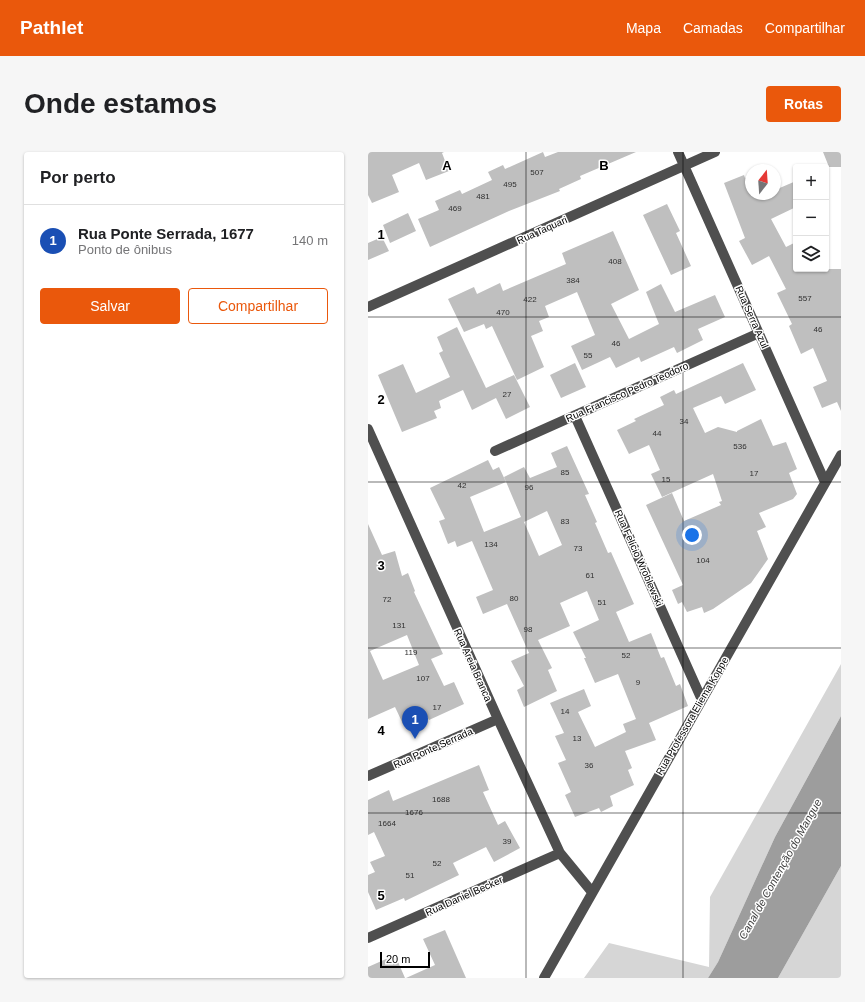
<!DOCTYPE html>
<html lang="pt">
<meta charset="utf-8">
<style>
:root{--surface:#fff;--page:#f6f6f6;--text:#202124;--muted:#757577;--line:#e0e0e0;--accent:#ea580c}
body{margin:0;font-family:Helvetica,sans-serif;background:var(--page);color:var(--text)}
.controls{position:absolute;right:12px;top:12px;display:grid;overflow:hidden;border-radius:4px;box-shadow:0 1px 3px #0004}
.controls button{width:36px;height:36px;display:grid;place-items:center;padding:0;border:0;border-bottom:1px solid var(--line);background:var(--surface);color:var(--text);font:20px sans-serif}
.compass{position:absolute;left:377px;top:12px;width:36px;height:36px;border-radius:50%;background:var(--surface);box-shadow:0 1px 3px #0004;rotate:17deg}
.scale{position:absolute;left:12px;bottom:10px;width:50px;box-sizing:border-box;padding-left:4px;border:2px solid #000;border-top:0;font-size:11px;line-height:14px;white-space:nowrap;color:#000;-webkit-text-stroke:3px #fff;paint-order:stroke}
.you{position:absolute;left:324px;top:383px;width:14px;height:14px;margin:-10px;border:3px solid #fff;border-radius:50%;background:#1a73e8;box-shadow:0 0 0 6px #1a73e833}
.badge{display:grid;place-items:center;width:26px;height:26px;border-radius:50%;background:var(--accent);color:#fff;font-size:13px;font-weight:700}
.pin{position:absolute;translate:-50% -33px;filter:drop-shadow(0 1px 2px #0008)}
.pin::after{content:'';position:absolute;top:21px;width:14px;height:12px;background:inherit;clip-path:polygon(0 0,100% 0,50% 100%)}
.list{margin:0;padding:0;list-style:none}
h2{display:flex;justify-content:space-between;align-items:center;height:52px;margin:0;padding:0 16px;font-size:17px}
h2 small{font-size:13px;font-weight:400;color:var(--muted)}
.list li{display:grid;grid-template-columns:26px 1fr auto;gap:12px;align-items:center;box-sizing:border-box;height:72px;padding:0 16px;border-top:1px solid var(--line)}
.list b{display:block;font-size:15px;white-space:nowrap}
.list p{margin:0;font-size:13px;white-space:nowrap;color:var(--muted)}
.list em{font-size:13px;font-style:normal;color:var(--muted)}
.actions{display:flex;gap:8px;padding:12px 16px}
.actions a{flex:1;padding:9px 0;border:1px solid var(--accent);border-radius:4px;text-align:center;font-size:14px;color:var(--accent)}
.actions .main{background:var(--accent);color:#fff}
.icon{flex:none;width:22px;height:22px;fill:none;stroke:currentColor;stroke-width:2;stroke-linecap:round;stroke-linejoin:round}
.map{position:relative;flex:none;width:473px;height:826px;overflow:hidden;border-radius:4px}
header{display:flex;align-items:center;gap:24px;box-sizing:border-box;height:56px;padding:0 20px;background:var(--accent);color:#fff}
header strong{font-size:19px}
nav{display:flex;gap:22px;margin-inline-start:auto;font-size:14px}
.intro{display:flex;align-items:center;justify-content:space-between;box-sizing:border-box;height:96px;padding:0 24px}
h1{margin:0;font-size:28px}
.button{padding:10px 18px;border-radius:4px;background:var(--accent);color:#fff;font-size:14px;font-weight:700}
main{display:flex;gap:24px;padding:0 24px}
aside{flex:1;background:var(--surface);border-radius:4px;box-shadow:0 1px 3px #0004}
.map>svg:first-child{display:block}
</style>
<header>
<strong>Pathlet</strong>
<nav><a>Mapa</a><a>Camadas</a><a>Compartilhar</a></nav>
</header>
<div class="intro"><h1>Onde estamos</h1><a class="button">Rotas</a></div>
<main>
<aside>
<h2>Por perto<small></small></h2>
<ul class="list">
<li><span class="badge" style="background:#1a4fb4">1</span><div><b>Rua Ponte Serrada, 1677</b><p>Ponto de ônibus</p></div><em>140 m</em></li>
</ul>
<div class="actions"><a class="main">Salvar</a><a>Compartilhar</a></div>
</aside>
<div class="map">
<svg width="473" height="826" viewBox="0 0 473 826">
<rect width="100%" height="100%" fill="#fff"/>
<path fill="#d6d6d6" d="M473,512V564L407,685L350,810L340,826H216L241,791L341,815L342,745Z
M473,714V826H410Z"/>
<path fill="#9d9d9d" d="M473,564V714L410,826H340L350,810L407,685Z"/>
<path fill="#bfbfbf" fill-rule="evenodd" d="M0,0H76L74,1L81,19L58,28L51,11L24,23L31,40L4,51L0,43Z
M175,0L177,5L190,0H268L212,24L213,27L191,37L192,39L141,59L62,95L50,67L71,58L67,49L92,38L94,42L124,28L120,20L135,13L137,17Z
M455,0H473V15H461Z
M376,23L377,26L383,23V44L387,42H407V38L428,29V55L403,67L418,95L428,90V117H473V259L469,250L454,256L445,235L459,229L445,196L433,202L421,174L424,172L409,141L418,137L401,104L384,113L371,89L377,86L356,31Z
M299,52L312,79L308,81L323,114L303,123L275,63Z
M40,61L48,79L22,91L15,73Z
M245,79L271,138L243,152L261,187L291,172L278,140L293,132L307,160L347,143L357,165L330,177L335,188L309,201L306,195L273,210L271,205L248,216L242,205L214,218L203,194L227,183L209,140L177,154L181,165L171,169L175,179L163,184L176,215L149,228L124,174L118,177L116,172L96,180L80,147L106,135L109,142L132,131L135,139L198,112L194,101Z
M14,85L21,99L0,108V91Z
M89,175L118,236L146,223L162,255L138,267L128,246L104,258L95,238L71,249L73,256L66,259L69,266L34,280L10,223L35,212L48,241L82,225L71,201L75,199L69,185Z
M207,211L218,235L193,246L182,223Z
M375,211L388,238L357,252L353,244L325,256L337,281L350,275L369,280V279L393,267L405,294L418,290L429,317L421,321L429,342L425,347L391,361L398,375L389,379L400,407L383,431L345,457L336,461L334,455L319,460L314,450L310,452L304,438L315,433L278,353L304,341L316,369L353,353L351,350L354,349L345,322L294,345L283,322L292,318L281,293L261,302L249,278L268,269L266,267L296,253L292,245L306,238L308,242Z
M199,294L221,342L217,343L229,370L227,371L240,401L243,400L266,452L248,460L261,490L283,481L293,506L296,505L308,534L312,532L320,554L281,571L288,588L257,599L264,616L260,618L266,633L242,644L245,654L233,660L231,656L207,665L197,643L203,640L190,611L198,608L187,584L196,581L182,551L216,537L223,554L210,560L227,595L258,580L255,572L268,567L250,522L227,531L216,506H218L205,480L231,468L219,439L192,451L202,474L170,488L184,516L180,518L189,539L156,555L149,538L156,534L143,509L161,501L139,452L115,462L108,445L125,438L104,389L89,395L87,389L80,392L71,369L77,367L62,336L120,308L125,318L131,315L138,330L102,345L116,380L153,365L136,325L156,315L162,326L189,315L183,301ZM179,359L194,393L171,404L156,370Z
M0,372L14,403L27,399L34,424L40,421L47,439L46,440L75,502L63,507L76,534L86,530L96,552L61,568L58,562L35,572L27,555L0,567ZM39,483L51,513L15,528L2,499Z
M111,613L121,638L115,640L130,673L137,669L152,696L126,710L118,695L85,711L91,723L37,749L36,746L8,758L0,740V723L7,720L2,710L17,704L6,680L0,683V648L21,638L25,649Z
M77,778L98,826H38L67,813L55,787Z
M27,803L37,826H0V815Z"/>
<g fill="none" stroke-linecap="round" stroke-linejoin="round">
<path stroke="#4f4f4f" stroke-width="10" d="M310,0L457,330
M0,155L347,0
M207,264L334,548
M0,277L130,567L192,701L224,740
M127,299L391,181
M0,624L130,567
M0,786L192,701
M176,826L473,303"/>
</g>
<path fill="none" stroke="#000" stroke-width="1" stroke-opacity="0.55" d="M158,0V826M315,0V826M0,165H473M0,330H473M0,496H473M0,661H473"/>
<g text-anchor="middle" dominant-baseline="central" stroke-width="3" stroke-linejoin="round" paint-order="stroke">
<g font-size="8" fill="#303030">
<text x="169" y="20">507</text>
<text x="142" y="32">495</text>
<text x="115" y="44">481</text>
<text x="87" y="56">469</text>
<text x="247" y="109">408</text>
<text x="205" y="128">384</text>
<text x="437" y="146">557</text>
<text x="162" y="147">422</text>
<text x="135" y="160">470</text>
<text x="450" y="177">46</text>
<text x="248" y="191">46</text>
<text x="220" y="203">55</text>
<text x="139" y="242">27</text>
<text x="316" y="269">34</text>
<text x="289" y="281">44</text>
<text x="372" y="294">536</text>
<text x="197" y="320">85</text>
<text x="386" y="321">17</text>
<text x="298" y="327">15</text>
<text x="94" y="333">42</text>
<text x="161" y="335">96</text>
<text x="197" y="369">83</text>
<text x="123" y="392">134</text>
<text x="210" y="396">73</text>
<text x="335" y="408">104</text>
<text x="222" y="423">61</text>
<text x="146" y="446">80</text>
<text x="19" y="447">72</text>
<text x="234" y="450">51</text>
<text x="31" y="473">131</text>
<text x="160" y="477">98</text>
<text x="43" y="500">119</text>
<text x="258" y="503">52</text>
<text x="55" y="526">107</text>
<text x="270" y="530">9</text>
<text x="69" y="555">17</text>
<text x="197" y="559">14</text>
<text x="209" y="586">13</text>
<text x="221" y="613">36</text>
<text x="73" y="647">1688</text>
<text x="46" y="660">1676</text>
<text x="19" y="671">1664</text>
<text x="139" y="689">39</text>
<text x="69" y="711">52</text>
<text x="42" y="723">51</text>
</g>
<g font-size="10" fill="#000" stroke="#fff">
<text transform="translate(174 78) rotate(-24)">Rua Taquari</text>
<text transform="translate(384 165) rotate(66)">Rua Serra Azul</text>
<text transform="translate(259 240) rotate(-24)">Rua Francisco Pedro Teodoro</text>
<text transform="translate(271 406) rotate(66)">Rua Felício Wroblewski</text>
<text transform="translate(105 513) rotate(66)">Rua Areia Branca</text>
<text transform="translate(324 564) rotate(-60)">Rua Professora Eliema Koppe</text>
<text transform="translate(65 596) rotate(-24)">Rua Ponte Serrada</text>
<text transform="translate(96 744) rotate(-24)">Rua Daniel Becker</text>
</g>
<g font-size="11" font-style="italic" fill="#3e3e3e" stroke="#fff">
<text transform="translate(412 717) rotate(-61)">Canal de Contenção do Mangue</text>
</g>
</g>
<g font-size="13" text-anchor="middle" font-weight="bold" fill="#000" stroke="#fff" stroke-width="3" stroke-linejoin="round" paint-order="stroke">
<text x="79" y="18">A</text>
<text x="236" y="18">B</text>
<text x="13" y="87">1</text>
<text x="13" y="252">2</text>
<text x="13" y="418">3</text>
<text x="13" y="583">4</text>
<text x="13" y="748">5</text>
</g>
</svg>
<div class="controls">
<button>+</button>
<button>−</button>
<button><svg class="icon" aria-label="layers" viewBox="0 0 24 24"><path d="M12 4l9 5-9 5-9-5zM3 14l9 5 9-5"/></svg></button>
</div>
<svg class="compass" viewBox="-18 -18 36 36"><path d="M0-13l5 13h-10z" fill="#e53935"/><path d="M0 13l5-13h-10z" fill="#757577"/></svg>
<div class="scale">20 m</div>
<div class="you"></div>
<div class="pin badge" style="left:47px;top:587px;background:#1a4fb4">1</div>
</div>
</main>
